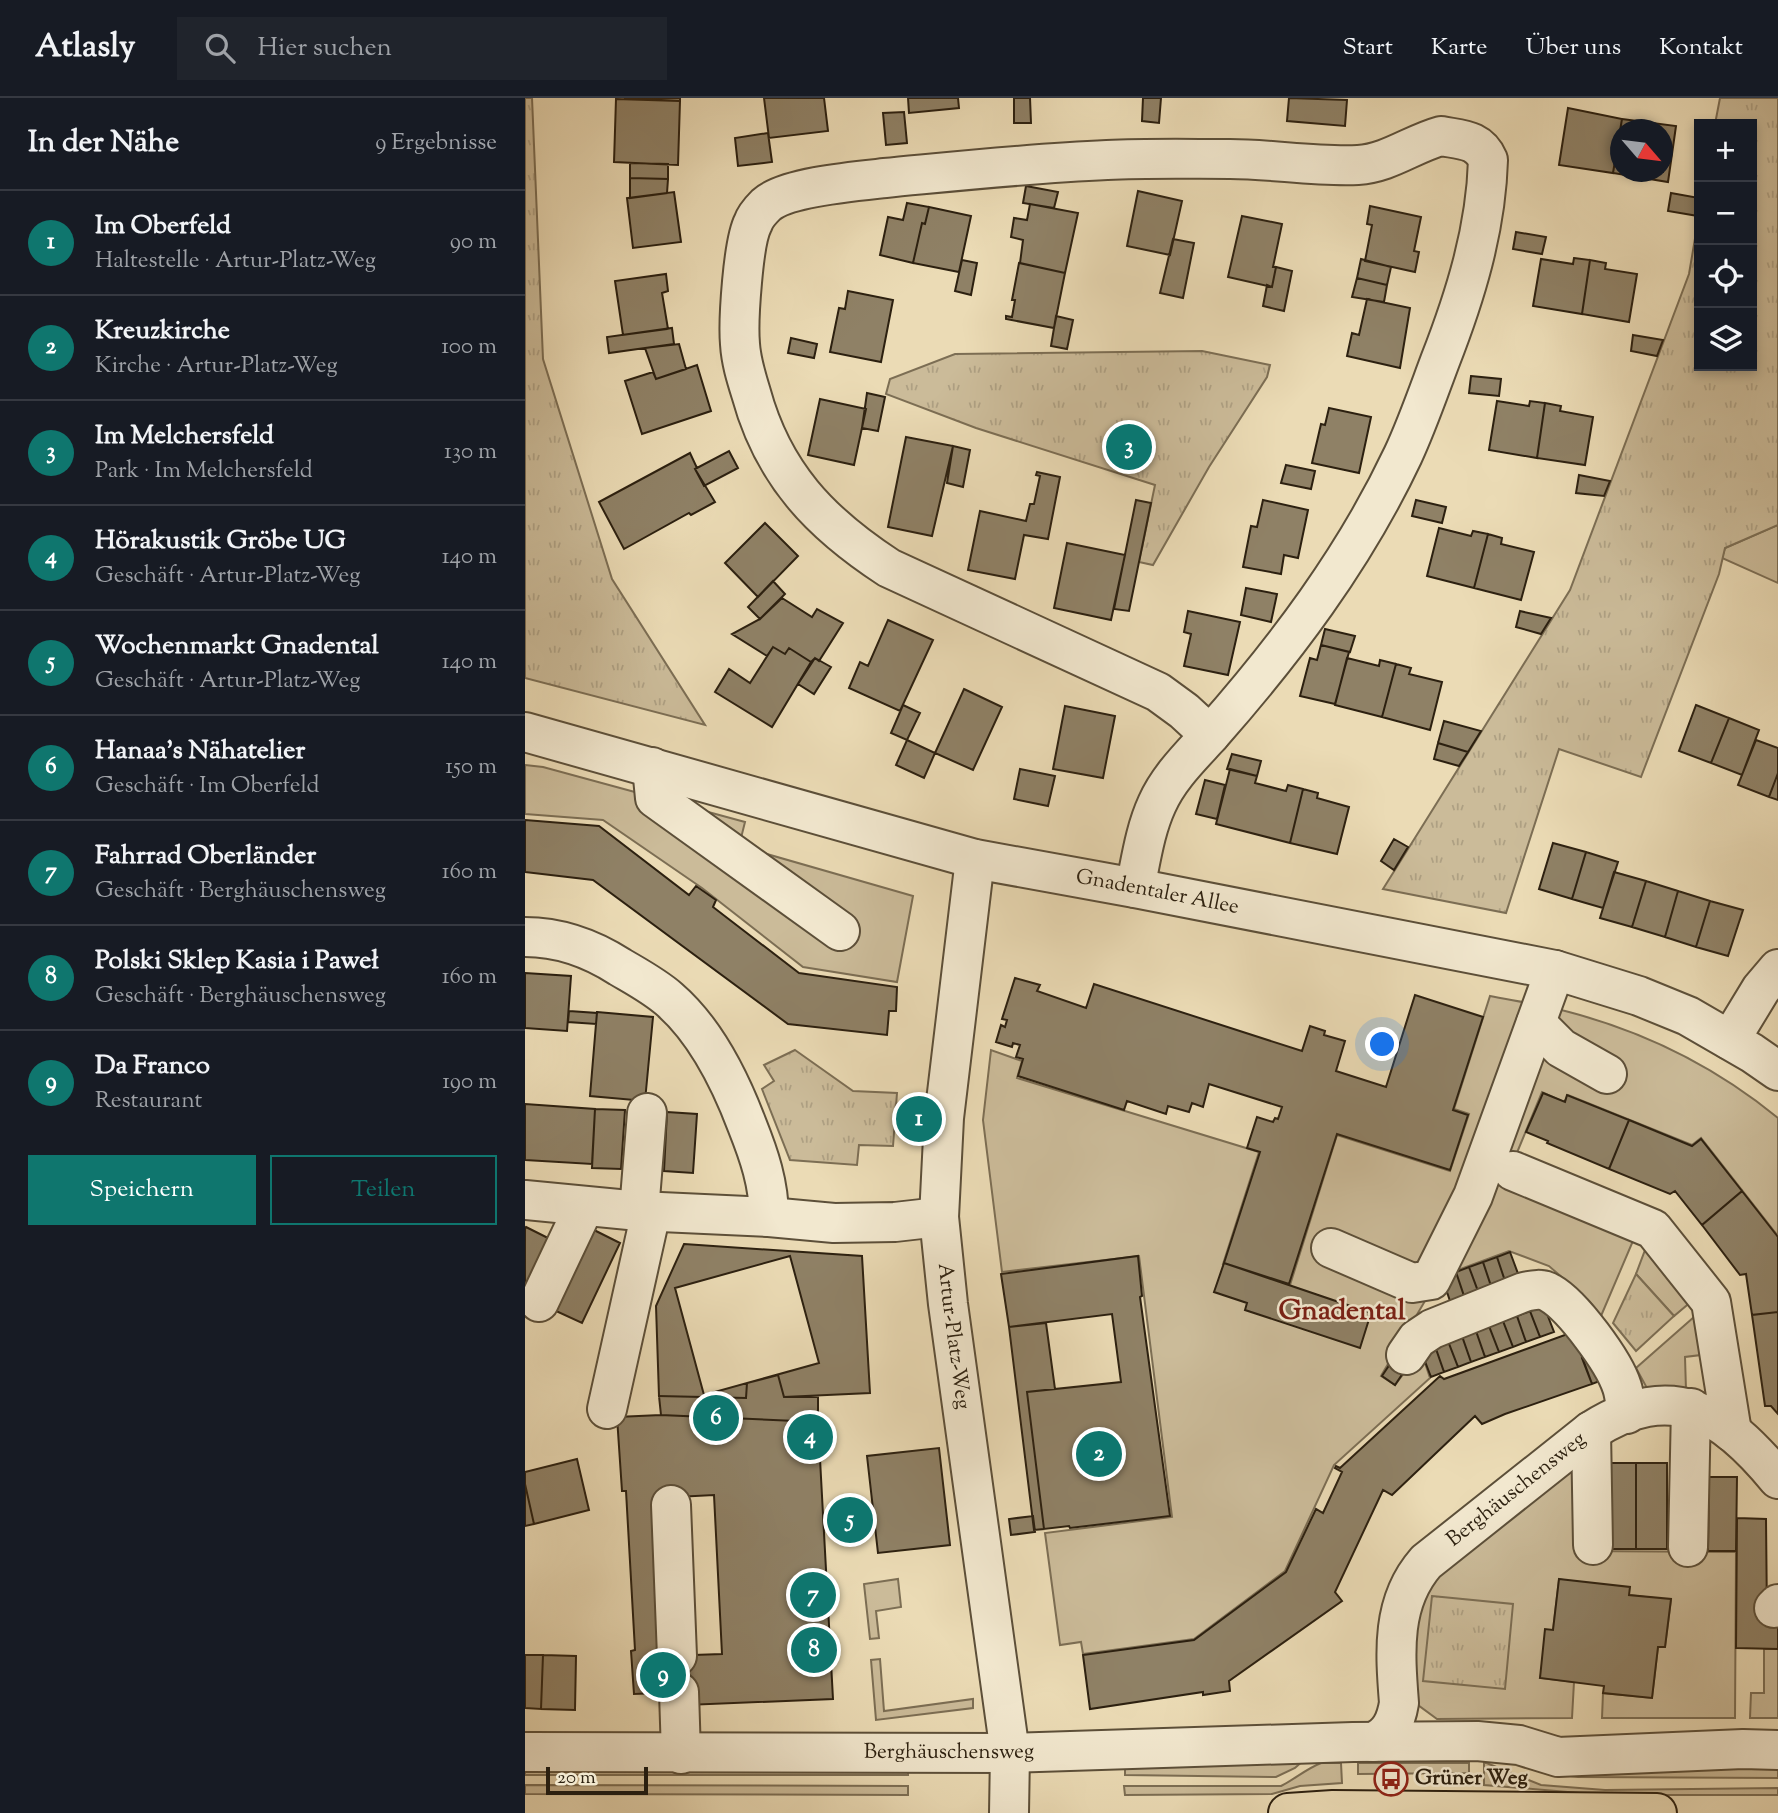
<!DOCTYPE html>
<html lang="de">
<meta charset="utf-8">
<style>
:root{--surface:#171b24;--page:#20242c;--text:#f1f3f6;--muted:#9ea1a6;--line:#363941;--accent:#0f766e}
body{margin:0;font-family:"Sorts Mill Goudy",serif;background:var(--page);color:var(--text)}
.controls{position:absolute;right:21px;top:21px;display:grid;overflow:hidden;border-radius:0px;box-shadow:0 4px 10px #0003}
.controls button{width:63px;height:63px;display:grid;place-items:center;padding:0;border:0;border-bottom:2px solid var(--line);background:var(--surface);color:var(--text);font:35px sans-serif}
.compass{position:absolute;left:1085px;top:21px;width:63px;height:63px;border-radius:50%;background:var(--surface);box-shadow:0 4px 10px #0003;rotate:118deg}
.scale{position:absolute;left:21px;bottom:18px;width:102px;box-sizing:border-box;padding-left:7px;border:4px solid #2c2010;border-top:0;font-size:19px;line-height:24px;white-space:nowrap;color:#2c2010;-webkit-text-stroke:5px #f2e8cf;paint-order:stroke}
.you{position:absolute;left:858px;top:947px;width:24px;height:24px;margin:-18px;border:5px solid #fff;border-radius:50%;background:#1a73e8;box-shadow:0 0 0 10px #1a73e833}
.badge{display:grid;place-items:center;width:46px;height:46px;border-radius:50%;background:var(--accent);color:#fff;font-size:23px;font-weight:700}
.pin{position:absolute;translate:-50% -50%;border:4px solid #fff;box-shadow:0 2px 7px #0006}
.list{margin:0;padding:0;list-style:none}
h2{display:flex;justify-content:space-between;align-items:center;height:91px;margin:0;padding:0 28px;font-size:30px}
h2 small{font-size:23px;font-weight:400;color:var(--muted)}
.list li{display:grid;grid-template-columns:46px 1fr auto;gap:21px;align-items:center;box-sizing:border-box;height:105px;padding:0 28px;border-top:2px solid var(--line)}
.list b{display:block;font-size:26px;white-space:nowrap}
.list p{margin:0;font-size:23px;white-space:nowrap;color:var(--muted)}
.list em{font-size:23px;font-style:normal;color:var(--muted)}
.actions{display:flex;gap:14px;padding:21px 28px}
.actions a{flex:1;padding:16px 0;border:2px solid var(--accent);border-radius:0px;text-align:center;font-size:24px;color:var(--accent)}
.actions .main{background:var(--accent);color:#fff}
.icon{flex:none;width:38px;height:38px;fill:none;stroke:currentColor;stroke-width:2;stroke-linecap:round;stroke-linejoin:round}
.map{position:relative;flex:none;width:1253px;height:1715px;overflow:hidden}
header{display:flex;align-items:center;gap:42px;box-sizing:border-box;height:98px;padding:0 35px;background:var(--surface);border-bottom:2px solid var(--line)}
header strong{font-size:33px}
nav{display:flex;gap:38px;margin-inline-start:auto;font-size:24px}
.search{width:490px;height:63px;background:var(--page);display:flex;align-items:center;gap:18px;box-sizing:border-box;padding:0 24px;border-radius:0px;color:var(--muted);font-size:26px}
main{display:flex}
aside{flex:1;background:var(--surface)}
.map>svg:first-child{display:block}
</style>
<header>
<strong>Atlasly</strong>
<div class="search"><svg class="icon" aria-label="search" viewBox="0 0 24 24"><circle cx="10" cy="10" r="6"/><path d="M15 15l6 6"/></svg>Hier suchen</div>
<nav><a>Start</a><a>Karte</a><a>Über uns</a><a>Kontakt</a></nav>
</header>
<main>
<aside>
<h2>In der Nähe<small>9 Ergebnisse</small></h2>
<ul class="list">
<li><span class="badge">1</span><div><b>Im Oberfeld</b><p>Haltestelle · Artur-Platz-Weg</p></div><em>90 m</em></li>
<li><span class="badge">2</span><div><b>Kreuzkirche</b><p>Kirche · Artur-Platz-Weg</p></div><em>100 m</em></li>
<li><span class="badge">3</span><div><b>Im Melchersfeld</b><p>Park · Im Melchersfeld</p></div><em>130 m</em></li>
<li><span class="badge">4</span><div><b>Hörakustik Gröbe UG</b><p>Geschäft · Artur-Platz-Weg</p></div><em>140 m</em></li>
<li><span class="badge">5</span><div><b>Wochenmarkt Gnadental</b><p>Geschäft · Artur-Platz-Weg</p></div><em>140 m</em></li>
<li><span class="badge">6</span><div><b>Hanaa's Nähatelier</b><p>Geschäft · Im Oberfeld</p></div><em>150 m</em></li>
<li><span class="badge">7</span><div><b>Fahrrad Oberländer</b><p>Geschäft · Berghäuschensweg</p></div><em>160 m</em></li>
<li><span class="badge">8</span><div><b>Polski Sklep Kasia i Paweł</b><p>Geschäft · Berghäuschensweg</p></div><em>160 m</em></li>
<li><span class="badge">9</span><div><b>Da Franco</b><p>Restaurant</p></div><em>190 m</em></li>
</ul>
<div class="actions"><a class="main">Speichern</a><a>Teilen</a></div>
</aside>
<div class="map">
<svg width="1253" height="1715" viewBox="0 0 1253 1715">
<defs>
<pattern id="park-tufts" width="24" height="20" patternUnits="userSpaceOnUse" patternTransform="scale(1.75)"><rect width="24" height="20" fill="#cbbb99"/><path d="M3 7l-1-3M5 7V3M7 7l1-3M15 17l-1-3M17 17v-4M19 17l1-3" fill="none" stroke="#aea083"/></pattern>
</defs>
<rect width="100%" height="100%" fill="#ebdbb5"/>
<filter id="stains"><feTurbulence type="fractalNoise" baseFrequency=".00286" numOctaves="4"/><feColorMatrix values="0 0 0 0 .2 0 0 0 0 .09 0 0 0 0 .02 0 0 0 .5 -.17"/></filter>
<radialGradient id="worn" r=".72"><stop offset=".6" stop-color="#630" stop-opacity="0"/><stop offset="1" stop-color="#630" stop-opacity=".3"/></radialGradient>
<path fill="#cbbb99" stroke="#7c6e54" stroke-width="2" d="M1253,427V485L1197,460L1200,450Z
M0,667L18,669L220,724L214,748L388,798L372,884L278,869L177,790L78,722L0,716Z
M965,898C991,903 1018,907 1044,914C1120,934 1192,970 1253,1020V1138L1176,1040L1167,1047L1043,997L1039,1004L1017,994L991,1057L1122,1110L1076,1218L1065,1204L1024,1168L984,1153L914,1179L856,1278L870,1287L896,1253L905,1280L809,1367L760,1473L669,1541L558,1556L556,1544L535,1547L520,1435L647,1419L614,1158L477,1174L458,1022L466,952L497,963L492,980L734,1054L698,1166L765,1187L812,1037L925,1073L944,1016L929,1011Z
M1134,1115L1192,1182L1149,1218L1111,1176Z
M1186,1204L1184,1256L1160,1259L1161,1292H1123L1111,1270Z
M1047,1373L1052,1453L1211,1454L1210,1620H1077L1078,1595L1127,1600L1133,1549H1140L1146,1502L1104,1497L1034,1481L1028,1532L1015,1580L1049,1584L1047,1620L912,1621L893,1607L888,1595L891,1520L910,1480L940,1455Z
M373,1481L376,1509L351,1513L354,1540L345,1541L339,1486Z
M1239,1551H1253V1620H1225L1226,1595H1239Z
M355,1561L359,1613L448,1601V1610L351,1622L346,1562Z
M780,1661L770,1670L751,1679L600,1677V1664Z
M1253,1663V1680L1053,1679L1029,1676Z
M959,1664L1016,1687L1080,1692L1253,1690V1697H1078L959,1687Z
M0,1665L383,1666V1677H0Z
M796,1665H816L817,1685L775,1688L747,1696L600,1697L599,1688H756C770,1681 781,1671 796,1665Z
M833,1665H944V1675L833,1676Z
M0,1687L383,1688V1697L0,1696Z"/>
<path fill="url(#park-tufts)" stroke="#7c6e54" stroke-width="2" d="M0,0H7L18,261L87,481L180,627L0,580Z
M1195,0H1253V427L1200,450L1194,476L1116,679L1034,651L981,815L858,791L1045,492L1164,176L1174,117V268H1227V26H1190Z
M677,253L745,267L742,279L684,369L628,467L614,464L630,387L451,330L361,296L365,281L430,256Z
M270,952L328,993L372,995L368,1048L334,1047L332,1067L265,1062L237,991L249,983L239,967Z
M1111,1176L1149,1218L1111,1253L1088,1225Z
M907,1498L988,1506L980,1591L898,1583Z"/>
<path fill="#8f8166" stroke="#2c2010" stroke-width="2" fill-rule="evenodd" d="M99,0H155V3Z
M239,0H299L303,33L244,40Z
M383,0H433L434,10L384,15Z
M489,0H505L506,25H489Z
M618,0H636L634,25L617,23Z
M764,0L822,2L820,28L762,23Z
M91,1L155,3L153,67L89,64Z
M1043,10L1097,21L1088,75L1034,67Z
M379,14L382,45L361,47L358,15Z
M1097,21L1151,28L1143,84L1088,75ZM1096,32H1138V74H1096Z
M243,35L247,64L213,68L210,40Z
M105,65L143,66V81L105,80Z
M105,80L143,81L142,95L105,100Z
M501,88L533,94L529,110L498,105Z
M613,93L657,103L645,157L602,148Z
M149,94L156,144L108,150L102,100Z
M1146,95L1174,100L1173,118L1143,113Z
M382,105L404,109L400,126L397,125L388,165L355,157L363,119L378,122Z
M505,106L553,115L540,175L495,165L498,142L486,139L489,120L502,122Z
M845,108L896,119L889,153L894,154L890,174L840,163L847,127L842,126Z
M404,109L446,118L434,174L388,165L397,125L400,126Z
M717,118L757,126L748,169H751L747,189L703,179Z
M991,134L1021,139L1017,156L988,151Z
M648,141L669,145L658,200L635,195Z
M1049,160L1065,162L1057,216L1008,208L1016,161L1048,166Z
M836,161L866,169L862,187L832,180Z
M437,162L452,165L446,197L430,193Z
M1065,162L1081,165L1080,171L1112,176L1104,224L1057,216Z
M494,165L540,175L529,230L481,221V218L487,219L490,202H487Z
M751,169L767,173L759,213L738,208L742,187L747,189Z
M141,176L143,193L137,195L143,231L98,237L90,183Z
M832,180L862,187L859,204L827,199Z
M323,193L368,202L356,264L305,254L314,210L320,211Z
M842,201L885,210L875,270L822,258L827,235L834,237Z
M531,218L548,222L542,251L526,248Z
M147,230L149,246L84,255L82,239Z
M1108,237L1138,242L1132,258L1106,253Z
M266,240L292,246L289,260L263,255Z
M154,246L161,271L131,281L120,250Z
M172,267L186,313L117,336L100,283L128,274L131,281Z
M946,278L976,281L974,298L944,295Z
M342,295L360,299L353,333L337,330Z
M295,301L341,311L329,367L283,357Z
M972,303L1004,308L1005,303L1020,305L1012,360L964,352Z
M1020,305L1036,308L1035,313L1068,319L1060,367L1012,360Z
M804,310L846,319L834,375L787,365L796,326L800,327Z
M381,339L428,348L407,438L363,429Z
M428,348L445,352L438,389L422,385Z
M204,353L213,370L179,388L170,371Z
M165,355L172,370L170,371L190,404L166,417L164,415L99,451L74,404Z
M761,367L790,373L786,391L756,385Z
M512,374L535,379L523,441L499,437L490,481L443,472L455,413L501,423L505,406H509L515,378L511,377Z
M1054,377L1085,383L1079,398L1051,395Z
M611,402L626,405L604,513L589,511Z
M738,402L783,412L773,460L759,457L756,476L718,469L726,428L732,429Z
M891,402L921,409L917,425L887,418Z
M240,425L273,458L233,499L200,465Z
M914,430L946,438L948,433L963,436L949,490L902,478Z
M963,436L977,440L976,446L1009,454L996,502L949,490Z
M542,445L600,457L586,522L529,510Z
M248,483L260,496L235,521L223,509Z
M721,490L752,496L746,524L716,517Z
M257,500L287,519L292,511L318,525L294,563L290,560L286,564L264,550L260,556L248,549L242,558L207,536L235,521Z
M663,513L715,524L703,577L659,568L666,536L659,534Z
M995,513L1026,520L1016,536L991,529Z
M363,522L408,542L375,613L324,590L335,564L343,568Z
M800,531L830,538L825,554L796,547Z
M796,547L824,554L810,606L775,598L785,560L792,562Z
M248,549L260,556L264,550L286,564L247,629L190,594L204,571L225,585Z
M290,560L306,569L289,596L273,586Z
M822,560L854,568L855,562L871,566L857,619L810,607Z
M871,566L886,570L884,576L917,584L905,632L857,619Z
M439,591L477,609L448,672L410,655Z
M378,607L395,615L382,642L366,635Z
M1171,607L1204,620L1186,665L1154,653Z
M540,608L590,618L578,680L528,671Z
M1204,620L1234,632L1217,677L1186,665Z
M919,623L956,633L943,654L913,645Z
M382,642L410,655L399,680L371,667Z
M1231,642L1253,650V675L1244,699L1213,687Z
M913,645L943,654L934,668L909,661Z
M707,656L736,663L732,678L702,671Z
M495,671L530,678L523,708L489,701Z
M705,671L732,678L730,685L761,693L763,687L778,691L765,745L691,726Z
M1253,675V702L1244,699Z
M680,682L700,687L692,721L671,716Z
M778,691L793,695L792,700L824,709L812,756L765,745Z
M0,722L74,728L164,797L171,788L191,802L188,809L274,875L372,889L371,913H364L362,937L263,926L68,782L0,774Z
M869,741L883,749L869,772L856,763Z
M1028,745L1061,754L1047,801L1014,791Z
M1061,754L1093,764L1078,810L1047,801Z
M1089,774L1121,783L1107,829L1075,820Z
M1121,783L1153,793L1140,839L1107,829Z
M1153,793L1185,803L1171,849L1140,839Z
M1185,803L1218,812L1203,858L1171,849Z
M0,875L46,878L42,933L0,930Z
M490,880L515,887L512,893L561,910L569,886L777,953L785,928L800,933L799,937L820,943L811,973L861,989L890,897L958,919L928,1012L943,1017L925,1072L812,1036L764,1186L699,1165L735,1054L722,1050L732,1019L748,1024L750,1020L753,1021L757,1009L684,986L678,1009L667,1005L664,1014L643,1008L641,1016L602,1003L599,1012L493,978L498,961L491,959L495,947L488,945L487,949L471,944L476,927L480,929L482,922L477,921Z
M44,913L72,915L71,926L43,924Z
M72,914L128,919L120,1003L65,998Z
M1018,995L1040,1004L1042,997L1104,1022L1084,1071L1022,1045L1023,1043L1001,1034Z
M0,1006L70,1011L67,1066L0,1062Z
M70,1011L100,1012L96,1071L67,1070Z
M142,1014L172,1016L168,1075L139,1073Z
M1104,1022L1167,1048L1176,1041L1217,1093L1177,1127L1150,1093L1145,1096L1084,1071Z
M1217,1093L1253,1139V1214L1227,1217L1221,1176L1215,1177L1177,1127Z
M1,1129L25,1141L0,1192V1130Z
M69,1132L95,1145L57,1225L31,1213Z
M159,1146L337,1158L345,1295L259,1299L253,1277L222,1285L221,1300L134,1298L131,1208Z
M985,1154L995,1181L981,1186L972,1159Z
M265,1158L294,1265L179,1297L150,1190Z
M613,1158L617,1198L615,1199L645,1418L545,1430L544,1428L519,1431L502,1294L596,1284L587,1216L484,1229L476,1176Z
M972,1159L981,1186L967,1191L958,1164Z
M958,1164L967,1191L954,1196L944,1169Z
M699,1165L846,1215L835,1250L720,1212L722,1205L689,1194Z
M944,1169L954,1196L940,1201L931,1174Z
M931,1174L940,1201L926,1206L917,1179Z
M1019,1208L1029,1234L1015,1239L1005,1213Z
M1005,1213L1015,1239L1001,1244L992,1218Z
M1253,1214V1316L1246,1308H1240L1227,1217Z
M992,1218L1001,1244L988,1249L978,1223Z
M978,1223L988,1249L974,1254L964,1228Z
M521,1225L530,1291L502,1294L519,1431L509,1432L484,1229Z
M964,1228L974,1254L960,1259L951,1233Z
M951,1233L960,1259L946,1264L937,1238Z
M1048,1234L1067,1286L980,1316L957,1326L950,1318L867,1397L858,1392L810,1494L817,1503L704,1583L705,1593L678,1597V1594L565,1611L558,1557L669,1542L761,1474L791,1411L798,1415L817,1374L810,1370L811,1368L815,1370L915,1278L919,1281Z
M937,1238L946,1264L933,1269L923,1243Z
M923,1243L933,1269L919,1274L910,1248Z
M910,1248L919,1274L906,1279L896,1253Z
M873,1254L886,1263L870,1287L857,1278Z
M1071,1255L1080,1281L1067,1286L1057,1260Z
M253,1277L259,1299H293V1324L136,1317L134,1298L221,1300L222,1285Z
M136,1317L293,1324L308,1601L161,1607L160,1594L109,1596L106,1553L110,1552L101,1393H97L92,1319ZM189,1397L197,1556L139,1558L132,1400Z
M414,1350L425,1447L353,1455L342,1358Z
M52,1361L64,1412L9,1426L0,1386V1374Z
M1083,1365H1111V1451H1083Z
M1111,1365H1142V1451H1111Z
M1184,1379H1212L1211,1453H1183Z
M0,1386L9,1426L0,1428Z
M508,1418L510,1434L486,1437L484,1421Z
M1212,1420L1241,1421L1242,1521H1253V1551L1211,1550Z
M1034,1481L1105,1489L1104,1497L1146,1501L1140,1549H1133L1127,1600L1078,1595L1079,1588L1015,1580L1020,1531L1028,1532Z
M0,1557H18L16,1611L0,1610Z
M18,1557L51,1558L50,1612L16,1611Z"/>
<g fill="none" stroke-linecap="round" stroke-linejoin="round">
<defs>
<g id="minor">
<path d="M916,38C937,42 954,41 963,62C961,132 940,199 915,263C903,295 892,327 878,357C829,461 760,552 685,637L659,613L633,594L364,470C295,425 248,376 226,295C221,279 216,263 215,246C213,223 218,144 228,125C230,119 237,111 241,107C260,89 332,83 360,80C434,73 508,65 582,62C623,60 664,61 705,61C747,61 790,69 833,67C864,65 887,46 916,38Z"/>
<path id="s1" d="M0,634L450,761L610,790L1030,872L1114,898L1163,918L1227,955L1253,973"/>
<path d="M127,669L130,700L315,833"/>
<path id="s2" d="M450,761L419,1020L414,1119L423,1206L485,1655L484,1715"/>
<path d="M610,790C616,762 620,732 632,706C644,679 666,658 685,637"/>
<path d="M0,839C34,839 67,851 95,869C112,879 129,888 144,901C181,933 205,982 222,1027C234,1057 244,1086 244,1119"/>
<path d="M1011,925L1036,950L1082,976"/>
<path d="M1205,942L1236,891L1253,871"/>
<path d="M988,1073L1128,1131L1186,1204L1207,1334"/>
<path d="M0,1102L114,1113L244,1119L309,1125L370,1124L414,1119"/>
<path d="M114,1113L122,1015"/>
<path d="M806,1150L887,1185L906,1182L948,1098L1030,872"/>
<path d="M14,1204L59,1109"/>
<path d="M881,1257L892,1241L907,1231L999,1194C1008,1192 1017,1190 1025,1195C1048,1208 1089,1264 1097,1289C1100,1298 1100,1307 1102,1316"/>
<path d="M82,1311L126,1114"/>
<path d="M1066,1333L1068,1447"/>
<path d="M146,1407L152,1558"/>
<path d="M1163,1449L1166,1310"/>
<path d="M1249,1510L1253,1506"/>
<path d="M154,1594L156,1656"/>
<path id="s3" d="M848,1644C865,1637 871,1623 874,1605C870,1554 866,1504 901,1464L1066,1333C1147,1281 1198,1314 1253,1381"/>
<path id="s4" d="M0,1654L485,1655L828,1644L952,1643L994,1647L1033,1659L1218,1651L1253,1652"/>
</g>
<path id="major" d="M763,1715L808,1712L1132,1715"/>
</defs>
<use href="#minor" stroke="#5c4f39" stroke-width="42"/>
<use href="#major" stroke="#2c2010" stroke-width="42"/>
<use href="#minor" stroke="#f2e8cf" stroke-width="38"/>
<use href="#major" stroke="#ebdbb5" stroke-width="38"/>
</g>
<defs>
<symbol id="bus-ring" viewBox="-11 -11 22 22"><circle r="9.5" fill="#f2e8cf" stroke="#8f2418" stroke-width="1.5"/><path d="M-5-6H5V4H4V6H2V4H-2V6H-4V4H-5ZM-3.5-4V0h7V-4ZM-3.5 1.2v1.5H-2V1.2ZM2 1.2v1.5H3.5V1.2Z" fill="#8f2418"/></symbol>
</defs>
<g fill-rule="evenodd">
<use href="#bus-ring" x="847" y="1662" width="38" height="38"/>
</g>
<g text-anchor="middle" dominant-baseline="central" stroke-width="5" stroke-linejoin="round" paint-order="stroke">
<g font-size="21" fill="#2c2010" stroke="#f2e8cf">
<text stroke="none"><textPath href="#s1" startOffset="653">Gnadentaler Allee</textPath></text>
<text stroke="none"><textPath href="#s2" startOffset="480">Artur-Platz-Weg</textPath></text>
<text stroke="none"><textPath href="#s3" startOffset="313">Berghäuschensweg</textPath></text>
<text stroke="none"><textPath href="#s4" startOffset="424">Berghäuschensweg</textPath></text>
</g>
<g font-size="21" font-weight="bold" fill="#2c2010" stroke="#f2e8cf" text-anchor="start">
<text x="890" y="1681">Grüner Weg</text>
</g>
<g font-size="28" font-weight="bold" fill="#7a1f14" stroke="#f2e8cf">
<text x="817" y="1214">Gnadental</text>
</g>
</g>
<rect width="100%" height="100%" filter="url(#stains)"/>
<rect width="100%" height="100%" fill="url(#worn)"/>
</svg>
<div class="controls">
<button>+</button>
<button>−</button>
<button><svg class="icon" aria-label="locate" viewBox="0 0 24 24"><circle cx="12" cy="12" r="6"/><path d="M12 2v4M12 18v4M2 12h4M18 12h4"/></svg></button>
<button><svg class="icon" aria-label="layers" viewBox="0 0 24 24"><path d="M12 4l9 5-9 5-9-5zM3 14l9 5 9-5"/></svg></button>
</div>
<svg class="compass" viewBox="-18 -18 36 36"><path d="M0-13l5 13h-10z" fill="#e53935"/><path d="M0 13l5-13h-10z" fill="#9ea1a6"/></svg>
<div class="scale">20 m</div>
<div class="you"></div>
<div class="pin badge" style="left:394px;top:1021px">1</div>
<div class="pin badge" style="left:574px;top:1356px">2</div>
<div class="pin badge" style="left:604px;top:349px">3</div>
<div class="pin badge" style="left:285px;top:1339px">4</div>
<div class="pin badge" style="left:325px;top:1422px">5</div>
<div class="pin badge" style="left:191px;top:1320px">6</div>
<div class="pin badge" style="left:288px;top:1497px">7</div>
<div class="pin badge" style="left:289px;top:1552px">8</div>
<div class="pin badge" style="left:138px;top:1577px">9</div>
</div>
</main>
